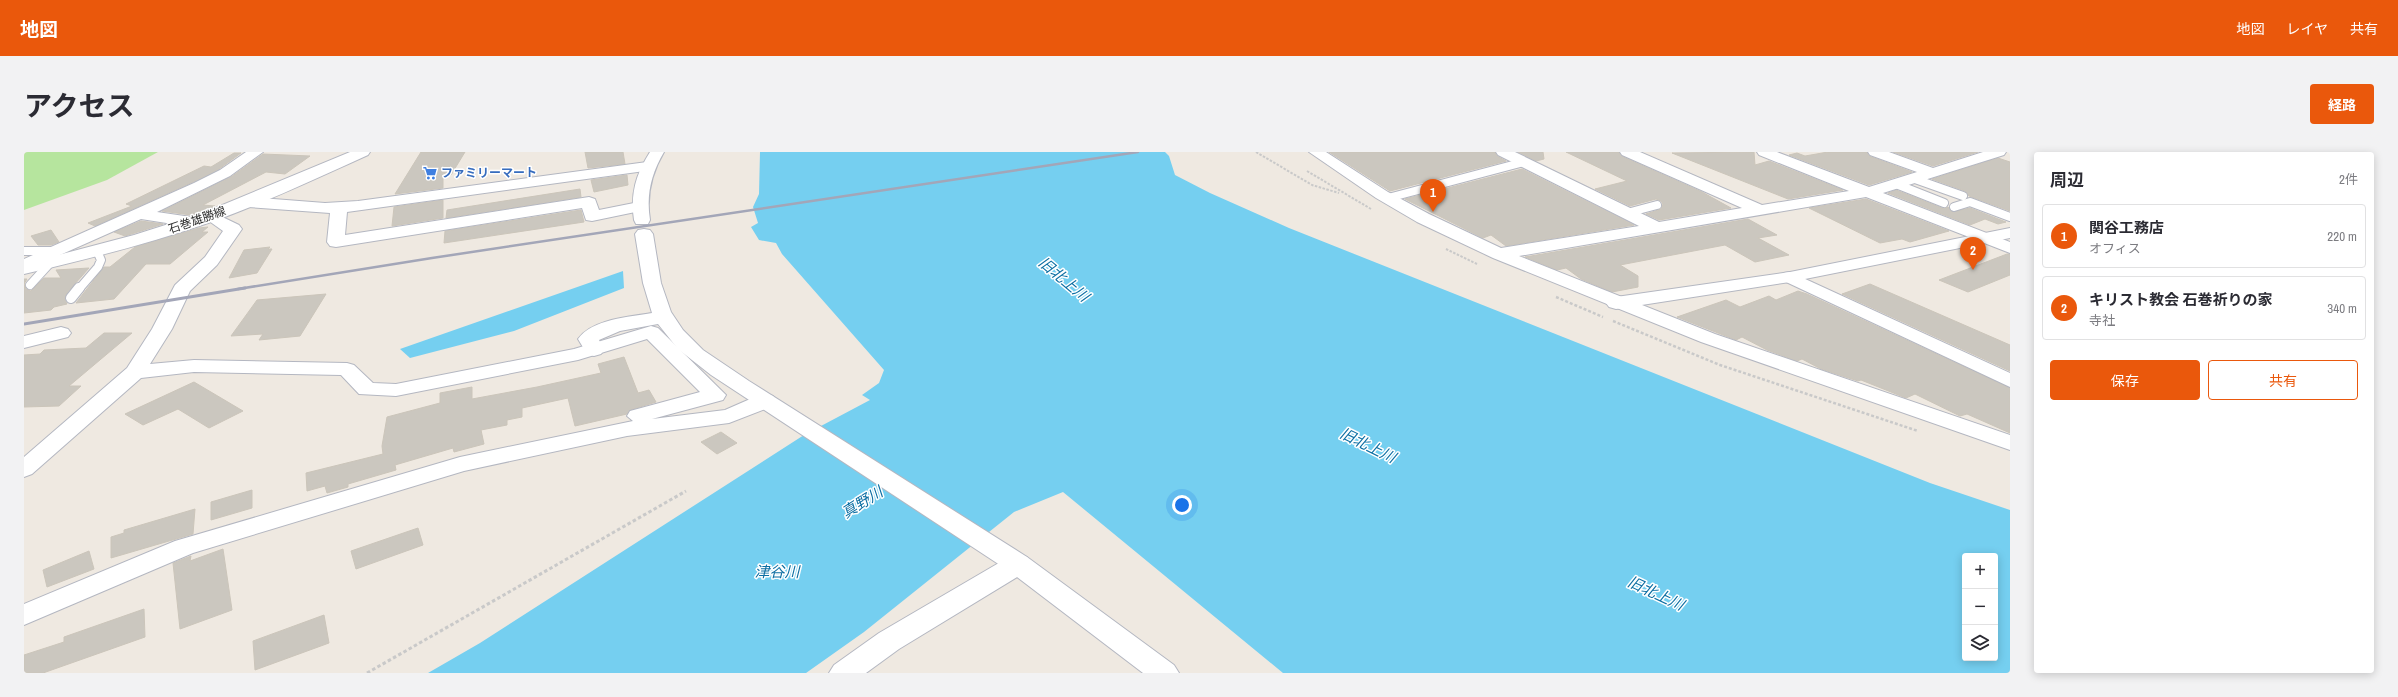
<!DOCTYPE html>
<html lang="ja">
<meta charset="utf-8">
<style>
:root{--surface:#fff;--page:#f2f2f3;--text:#2b2b33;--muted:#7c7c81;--line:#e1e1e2;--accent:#ea580c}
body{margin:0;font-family:"Archivo Narrow","Noto Sans JP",sans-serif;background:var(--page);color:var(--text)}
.controls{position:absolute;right:12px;bottom:12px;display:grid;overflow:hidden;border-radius:4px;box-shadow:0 2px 10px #0003}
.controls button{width:36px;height:36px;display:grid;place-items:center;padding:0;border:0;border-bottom:1px solid var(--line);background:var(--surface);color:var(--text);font:20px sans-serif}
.you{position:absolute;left:1158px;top:353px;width:14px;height:14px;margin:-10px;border:3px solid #fff;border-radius:50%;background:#1a73e8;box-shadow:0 0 0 6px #1a73e833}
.badge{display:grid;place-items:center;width:26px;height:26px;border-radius:50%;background:var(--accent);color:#fff;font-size:13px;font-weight:700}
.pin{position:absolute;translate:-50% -33px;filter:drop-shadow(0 1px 2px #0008)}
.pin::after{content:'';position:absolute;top:21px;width:14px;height:12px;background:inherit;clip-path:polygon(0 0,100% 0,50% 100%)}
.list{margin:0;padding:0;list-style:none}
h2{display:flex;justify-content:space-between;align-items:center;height:52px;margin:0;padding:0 16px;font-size:17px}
h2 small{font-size:13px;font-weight:400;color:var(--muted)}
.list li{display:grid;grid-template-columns:26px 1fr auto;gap:12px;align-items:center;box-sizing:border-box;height:64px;margin:0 8px 8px;padding:0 8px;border:1px solid var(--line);border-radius:4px}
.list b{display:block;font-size:15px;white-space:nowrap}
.list p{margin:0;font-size:13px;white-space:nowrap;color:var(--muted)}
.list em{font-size:13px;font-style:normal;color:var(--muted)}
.actions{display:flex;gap:8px;padding:12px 16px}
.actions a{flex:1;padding:9px 0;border:1px solid var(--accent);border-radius:4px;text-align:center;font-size:14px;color:var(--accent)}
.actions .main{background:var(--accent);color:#fff}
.icon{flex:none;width:22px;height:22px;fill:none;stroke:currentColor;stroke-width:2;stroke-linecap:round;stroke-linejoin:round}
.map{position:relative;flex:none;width:1986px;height:521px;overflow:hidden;border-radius:4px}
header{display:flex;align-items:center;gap:24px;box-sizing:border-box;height:56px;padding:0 20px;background:var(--accent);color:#fff}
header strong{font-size:19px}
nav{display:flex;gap:22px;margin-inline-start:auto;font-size:14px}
.intro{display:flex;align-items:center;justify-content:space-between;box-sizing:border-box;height:96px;padding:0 24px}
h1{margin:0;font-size:28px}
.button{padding:10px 18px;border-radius:4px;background:var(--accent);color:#fff;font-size:14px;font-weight:700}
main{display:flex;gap:24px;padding:0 24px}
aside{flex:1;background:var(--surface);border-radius:4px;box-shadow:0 2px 10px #0003}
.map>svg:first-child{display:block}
</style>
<header>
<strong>地図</strong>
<nav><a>地図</a><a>レイヤ</a><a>共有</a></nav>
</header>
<div class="intro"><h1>アクセス</h1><a class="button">経路</a></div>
<main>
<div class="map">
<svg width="1986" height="521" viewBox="0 0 1986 521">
<rect width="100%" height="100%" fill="#efe9e1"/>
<path fill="#b6e59e" d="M0,0H134L83,28L0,58Z"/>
<path fill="#75cff0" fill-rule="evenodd" d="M736,0H1141L1145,4L1151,23L1186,41L1265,76L1906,331L1986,358V521H1259L1039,340L990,360L840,480L782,521H404L456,491L780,283L846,248L838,243L855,231L860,218L758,102L752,91L735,88L727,75L734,71L729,55L735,42ZM1941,404H1971V506H1941Z
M599,119L600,136L490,179L386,206L376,197Z"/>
<path fill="#cbc7bf" stroke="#cbc5ba" d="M397,0H441L427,23L419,24V36L371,42Z
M561,0H599L601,12L564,16Z
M1305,0H1471L1473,4L1482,9L1366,39Z
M1494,0H1519L1520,7L1512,9Z
M1542,0H1595L1597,4L1678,40L1707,56L1635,68L1622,62L1637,57L1639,52L1637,49L1632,47L1606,54L1571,37L1603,29Z
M1730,0L1731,13L1745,9L1819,38L1764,47L1648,1Z
M1804,0H1843L1845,4L1888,20L1845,33L1765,3L1773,1L1781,4Z
M1869,0H1954L1909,14Z
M210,1H217L195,17L169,30L71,74L64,71L108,54L102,52L180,14L187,15Z
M239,2L286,4L261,22L242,20L179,53L191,54L179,60L167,63L138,59L207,25Z
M1974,6L1986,10V59L1945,44L1941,39L1908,27Z
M1498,17L1610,73L1482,94L1467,83L1459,86L1381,47Z
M603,23L604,33L570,40L567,28Z
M556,37L557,45L422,66L423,58Z
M1872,38L1918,56L1924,55L1928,60L1946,56L1982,70L1974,72L1961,67L1946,73L1864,41Z
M1842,47L1925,79L1886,90L1878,87L1856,91L1785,56Z
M419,48V66L368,74L370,55Z
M557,58L560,70L420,91L421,79Z
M1724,67L1753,83L1734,86L1765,103L1731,110L1701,93L1596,113L1614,124V135L1588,140L1557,127L1542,116L1533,118L1501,105Z
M117,69L139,72L101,84L90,80Z
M184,75L178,80H184L146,112H122L90,147L52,151L80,115H86L111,95L175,76Z
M27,78L35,90L27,93H14L7,84Z
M246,95L244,97H248L233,121L205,126L220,98Z
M1983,102H1986V123L1944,140L1915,128Z
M65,116L42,142L41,148L43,152L30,155L27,158L0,161V127H3L0,132L2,137L7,139L20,126H37L32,118Z
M1846,132L1986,193V219L1818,142Z
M1774,139L1783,142L1986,236V281L1943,262L1936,264L1891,242L1882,246L1837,228L1834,229L1797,217L1778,207L1773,209L1743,198L1718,185L1712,188L1653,165L1702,148L1716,155L1745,144L1752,148Z
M302,142L276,184L235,188L239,182L207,184L233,148Z
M80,181H108L45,234H57L35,254L0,255V203L16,202L20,198L62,196Z
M600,205L614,241L625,238L632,250L606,258L603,262L551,274L544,246L498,256V265L483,268V273L457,278L460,292L430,300L429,296L371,313L372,318L324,332V335L303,341L301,334L283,339L282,321L359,302L358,294L363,265L416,251V241L448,235V247L513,235L577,221L574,212Z
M170,230L219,259L185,276L154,257L119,273L101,262Z
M697,280L713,291L693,302L677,290Z
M228,338V356L187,368V350Z
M171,357L169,382L87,406V385L100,381V378Z
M394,376L399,393L332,417L327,399Z
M199,397L208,458L156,477L149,411L167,404L166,409Z
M65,399L70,417L23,435L19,418Z
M120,457L121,485L19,521H0V503L40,490V485Z
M300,463L305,491L231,518L229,489Z"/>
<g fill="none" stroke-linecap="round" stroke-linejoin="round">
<defs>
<path id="lane-far1" d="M1891,27L1939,44
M1872,32L1920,51
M1364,46L1500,10
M1930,55L1946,50L1986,65
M1603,61L1633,53
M0,99H30
M6,133L27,110
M55,137L74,115L77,108L73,99"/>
<path id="lane" d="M47,146L55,136"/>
<path id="street" d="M222,0H239L206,24L133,60L174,66L176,70L174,74L168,75L117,67L0,119V107L170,31L196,18Z
M1285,0H1302L1364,40L1405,62L1477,96L1615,74L1474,3L1472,0H1491L1635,70L1718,56L1598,3L1596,0H1616L1738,53L1825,39L1735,3L1733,0H1753L1845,35L1893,20L1846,3L1844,0H1865L1909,16L1959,0H1982L1980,3L1859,41L1986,90V101L1842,45L1495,104L1691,182L1986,283V298L1677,190L1469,106L1393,70L1352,46Z
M623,10L628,12L631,15L628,18L323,60L321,83L565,45L571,47L575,58L615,50L621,52L623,55L621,58L568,69L562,68L558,56L312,95L306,94L303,90L306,61L224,55L218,53L216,50L218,47L224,45L301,51L334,49Z
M186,59L215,73L218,77L193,113L166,139L148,177L126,212L170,208L323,211L330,213L349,231L372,232L550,197L627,174L634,176L702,243L699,248L628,267L701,258L733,244L741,242L749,244L752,249L749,254L705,271L603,284L440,319L169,401L0,473V452L151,389L436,305L609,269L603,264L606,259L676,240L623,187L554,208L372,244L335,242L317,223L170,220L117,226L8,322L0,325V305L103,216L128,177L151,133L181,105L199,79L178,64L180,60Z
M1766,120L1986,221V235L1760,129L1757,125L1760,121Z
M37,175L44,177L47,181L44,185L0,196V184Z
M994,403L1003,405L1007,412L1003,419L875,497L842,521H805L810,513L855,481L985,405Z"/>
<path id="secondary" d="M326,0H346L344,3C293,26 243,50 190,69C128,91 64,107 0,122V112L110,83L179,61Z
M626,0H640C627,22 622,43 626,68L624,72H612L610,68C606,42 612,22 626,0Z
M1986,76V86L1766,130L1592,157L1585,155L1582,151L1585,147L1592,145L1766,120Z
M620,77L626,78L629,82L637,131L647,160L659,178L679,198L725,229L1003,405L1150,513L1155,521H1119L985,419L687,223L654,197L634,172L596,179L575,188L580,198L577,202L570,204L563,202L554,187C568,167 605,165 628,161L619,131L611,82L614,78Z"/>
</defs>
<use href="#lane-far1" stroke="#b4b7c1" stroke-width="10"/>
<use href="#lane" stroke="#b4b7c1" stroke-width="12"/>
<use href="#street" stroke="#b4b7c1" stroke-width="2"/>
<use href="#secondary" stroke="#b4b7c1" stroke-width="2"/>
<path stroke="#c9c9c9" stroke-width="2" stroke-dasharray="2.5 1.5" stroke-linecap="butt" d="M1232,0L1288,33L1315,41
M1283,19L1347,57
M1422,97L1453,112"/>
<path stroke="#c9c9c9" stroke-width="2.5" stroke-dasharray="3 2" stroke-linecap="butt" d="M1532,145L1579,165
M1589,169L1696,213L1894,279"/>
<path stroke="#c9c9c9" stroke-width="3" stroke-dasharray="3.5 2.5" stroke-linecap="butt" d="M343,521L662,339"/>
<use href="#lane-far1" stroke="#fff" stroke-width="8"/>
<use href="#lane" stroke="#fff" stroke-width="10"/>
<use href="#street" fill="#fff" fill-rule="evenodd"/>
<use href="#secondary" fill="#fff" fill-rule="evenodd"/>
<path stroke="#a3a6b8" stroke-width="2.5" d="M214,137L408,106L1114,0"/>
<path stroke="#a3a6b8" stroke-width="3" d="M0,172L221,136"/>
</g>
<defs>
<symbol id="supermarket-bare" viewBox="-9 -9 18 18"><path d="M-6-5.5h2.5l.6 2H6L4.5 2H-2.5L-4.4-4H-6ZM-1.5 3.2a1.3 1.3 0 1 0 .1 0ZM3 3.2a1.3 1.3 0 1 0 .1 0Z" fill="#3f7fe0" stroke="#fff" stroke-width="2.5" paint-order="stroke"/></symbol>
</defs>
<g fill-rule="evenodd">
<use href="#supermarket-bare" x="396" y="11" width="20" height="20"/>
</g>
<g text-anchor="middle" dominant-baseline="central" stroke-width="3" stroke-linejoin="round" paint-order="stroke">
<g font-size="12" font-weight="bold" fill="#366cbe" stroke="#fff" text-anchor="start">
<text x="417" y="21">ファミリーマート</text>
</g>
<g font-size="12" fill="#2e2e2e" stroke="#fff">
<text transform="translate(173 68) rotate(-19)">石巻雄勝線</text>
</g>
<g font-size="15" font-style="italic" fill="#0d6fa3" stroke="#fff">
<text transform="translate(1040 127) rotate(40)">旧北上川</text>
<text transform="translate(1344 293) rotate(26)">旧北上川</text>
<text transform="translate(838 350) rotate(-32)">真野川</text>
<text x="753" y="419">津谷川</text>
<text transform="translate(1632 441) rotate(25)">旧北上川</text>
</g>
</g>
</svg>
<div class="controls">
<button>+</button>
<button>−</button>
<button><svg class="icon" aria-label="layers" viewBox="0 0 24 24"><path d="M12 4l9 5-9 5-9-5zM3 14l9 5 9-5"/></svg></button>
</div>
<div class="you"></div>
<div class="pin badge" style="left:1409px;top:60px">1</div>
<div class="pin badge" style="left:1949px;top:118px">2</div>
</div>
<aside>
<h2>周辺<small>2件</small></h2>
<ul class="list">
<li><span class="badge">1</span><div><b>関谷工務店</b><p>オフィス</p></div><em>220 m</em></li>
<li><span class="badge">2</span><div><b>キリスト教会 石巻祈りの家</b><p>寺社</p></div><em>340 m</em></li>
</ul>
<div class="actions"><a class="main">保存</a><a>共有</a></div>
</aside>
</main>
